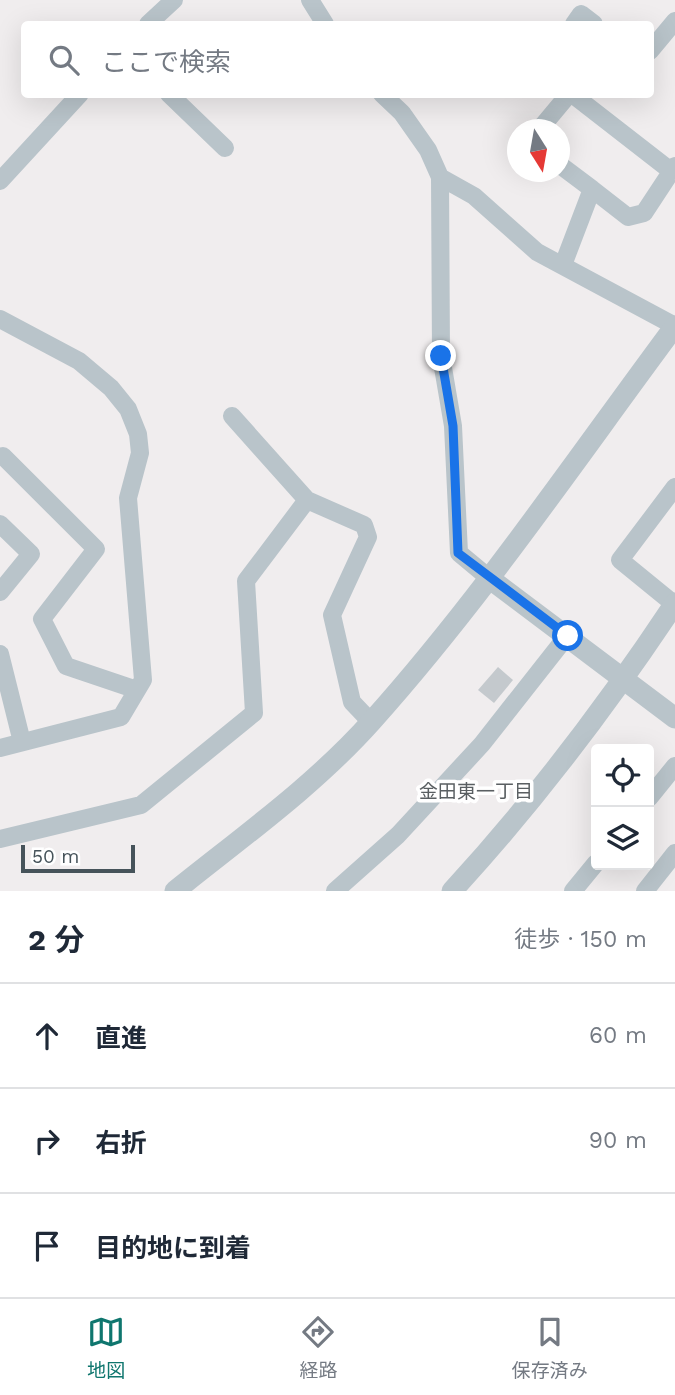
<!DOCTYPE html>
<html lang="ja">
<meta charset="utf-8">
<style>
:root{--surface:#fff;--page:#f6f6f7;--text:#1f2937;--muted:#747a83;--line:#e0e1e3;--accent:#0f766e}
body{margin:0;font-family:"Work Sans","Noto Sans JP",sans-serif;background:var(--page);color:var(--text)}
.controls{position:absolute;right:21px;bottom:21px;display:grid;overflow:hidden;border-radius:7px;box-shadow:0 7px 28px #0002}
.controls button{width:63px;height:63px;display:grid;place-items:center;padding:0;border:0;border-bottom:2px solid var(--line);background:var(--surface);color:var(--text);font:35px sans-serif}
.compass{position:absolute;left:507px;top:119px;width:63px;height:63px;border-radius:50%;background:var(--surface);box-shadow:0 7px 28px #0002;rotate:169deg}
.scale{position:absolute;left:21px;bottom:18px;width:114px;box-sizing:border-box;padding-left:7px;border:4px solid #46535a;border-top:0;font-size:19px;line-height:24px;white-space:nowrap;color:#46535a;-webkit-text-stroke:5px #fff;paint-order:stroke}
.stop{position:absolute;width:21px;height:21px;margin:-16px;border:5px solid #1a73e8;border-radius:50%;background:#fff}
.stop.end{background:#1a73e8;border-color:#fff;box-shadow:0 2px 7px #0008}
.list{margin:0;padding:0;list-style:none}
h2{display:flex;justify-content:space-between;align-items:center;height:91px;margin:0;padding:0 28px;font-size:30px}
h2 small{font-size:23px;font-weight:400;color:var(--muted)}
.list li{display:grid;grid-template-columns:46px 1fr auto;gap:21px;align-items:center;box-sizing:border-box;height:105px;padding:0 28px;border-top:2px solid var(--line)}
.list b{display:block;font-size:26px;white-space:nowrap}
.list em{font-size:23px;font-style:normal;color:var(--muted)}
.icon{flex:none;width:38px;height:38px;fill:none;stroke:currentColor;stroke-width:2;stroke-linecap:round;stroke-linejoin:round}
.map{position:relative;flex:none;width:675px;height:891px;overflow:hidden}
.search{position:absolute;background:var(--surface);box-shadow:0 7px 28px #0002;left:21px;right:21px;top:21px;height:77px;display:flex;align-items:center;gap:18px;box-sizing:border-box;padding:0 24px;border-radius:7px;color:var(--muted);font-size:26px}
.sheet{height:406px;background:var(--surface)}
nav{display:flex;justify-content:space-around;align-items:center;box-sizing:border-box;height:98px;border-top:2px solid var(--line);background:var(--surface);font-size:19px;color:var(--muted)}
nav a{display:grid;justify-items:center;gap:4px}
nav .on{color:var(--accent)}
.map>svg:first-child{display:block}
</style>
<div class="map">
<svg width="675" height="891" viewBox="0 0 675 891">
<rect width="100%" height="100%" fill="#f0edee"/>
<path fill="#c4c9cd" d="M498,667L513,680L494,703L478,690Z"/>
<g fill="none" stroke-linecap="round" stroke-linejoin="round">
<path stroke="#b9c4ca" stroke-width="18" d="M310,0L325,24
M148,24L174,0
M574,24L581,14L594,24
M650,51L675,21
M169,94L225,148
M382,94L402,113L428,150L440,177L441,356L453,426L459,553L489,578
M572,94L671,171
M539,130L569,94
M560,165L592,189L563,265
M440,177L474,196L537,252L675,326
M0,181L80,94
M592,189L628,217L644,213L675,166
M0,319L79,361L111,388L128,409L138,434L140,453L128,498L143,680L121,717L0,748
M232,416L307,500L364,525L368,537L332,615L352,702L371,722
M3,456L96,549L42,619L66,666L137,690
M0,524L31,554L0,592
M674,604L620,560L675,487
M0,654L22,742
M649,798L675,766
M0,839L141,805L254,713L246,581L307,500
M335,891L398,835L482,744L567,636
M573,891L596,863
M645,891L675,853"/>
<path stroke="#b9c4ca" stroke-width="21" d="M489,578L675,718
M175,891C242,837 314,786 372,721C482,598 576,459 675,326
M452,891C534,802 608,704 675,603"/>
</g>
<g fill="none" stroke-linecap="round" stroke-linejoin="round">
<path stroke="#1a73e8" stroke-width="9" d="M441,356L453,426L458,553L568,636"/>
</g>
<g text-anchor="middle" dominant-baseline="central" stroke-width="7" stroke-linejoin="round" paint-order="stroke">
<g font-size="19" fill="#5a5f62" stroke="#fff">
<text x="476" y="791">金田東一丁目</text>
</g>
</g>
</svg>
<div class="controls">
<button><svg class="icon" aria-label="locate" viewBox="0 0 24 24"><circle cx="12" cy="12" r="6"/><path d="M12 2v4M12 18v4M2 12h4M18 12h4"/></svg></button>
<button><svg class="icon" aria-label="layers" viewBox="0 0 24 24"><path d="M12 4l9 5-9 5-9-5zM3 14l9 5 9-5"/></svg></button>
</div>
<svg class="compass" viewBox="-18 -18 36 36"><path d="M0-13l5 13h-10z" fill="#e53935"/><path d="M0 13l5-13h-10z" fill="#747a83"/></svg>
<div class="scale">50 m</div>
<div class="stop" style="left:568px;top:636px"></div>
<div class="stop end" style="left:441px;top:356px"></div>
<div class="search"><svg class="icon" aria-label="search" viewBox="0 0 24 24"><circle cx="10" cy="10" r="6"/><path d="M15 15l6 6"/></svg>ここで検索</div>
</div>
<section class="sheet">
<h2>2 分<small>徒歩 · 150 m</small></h2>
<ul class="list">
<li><svg class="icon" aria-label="ahead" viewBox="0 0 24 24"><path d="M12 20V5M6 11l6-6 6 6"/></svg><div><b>直進</b></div><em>60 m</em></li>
<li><svg class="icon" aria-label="right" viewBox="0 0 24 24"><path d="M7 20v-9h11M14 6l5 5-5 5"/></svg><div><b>右折</b></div><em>90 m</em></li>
<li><svg class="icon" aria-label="arrive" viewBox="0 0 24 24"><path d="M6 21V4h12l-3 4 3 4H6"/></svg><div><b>目的地に到着</b></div></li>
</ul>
</section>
<nav>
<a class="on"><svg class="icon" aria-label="map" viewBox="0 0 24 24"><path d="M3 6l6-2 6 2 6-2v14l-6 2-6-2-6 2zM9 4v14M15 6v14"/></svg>地図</a>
<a><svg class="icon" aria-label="directions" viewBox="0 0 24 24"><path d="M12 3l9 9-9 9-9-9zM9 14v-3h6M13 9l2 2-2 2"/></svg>経路</a>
<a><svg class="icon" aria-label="saved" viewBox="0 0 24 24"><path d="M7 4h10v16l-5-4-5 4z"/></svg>保存済み</a>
</nav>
